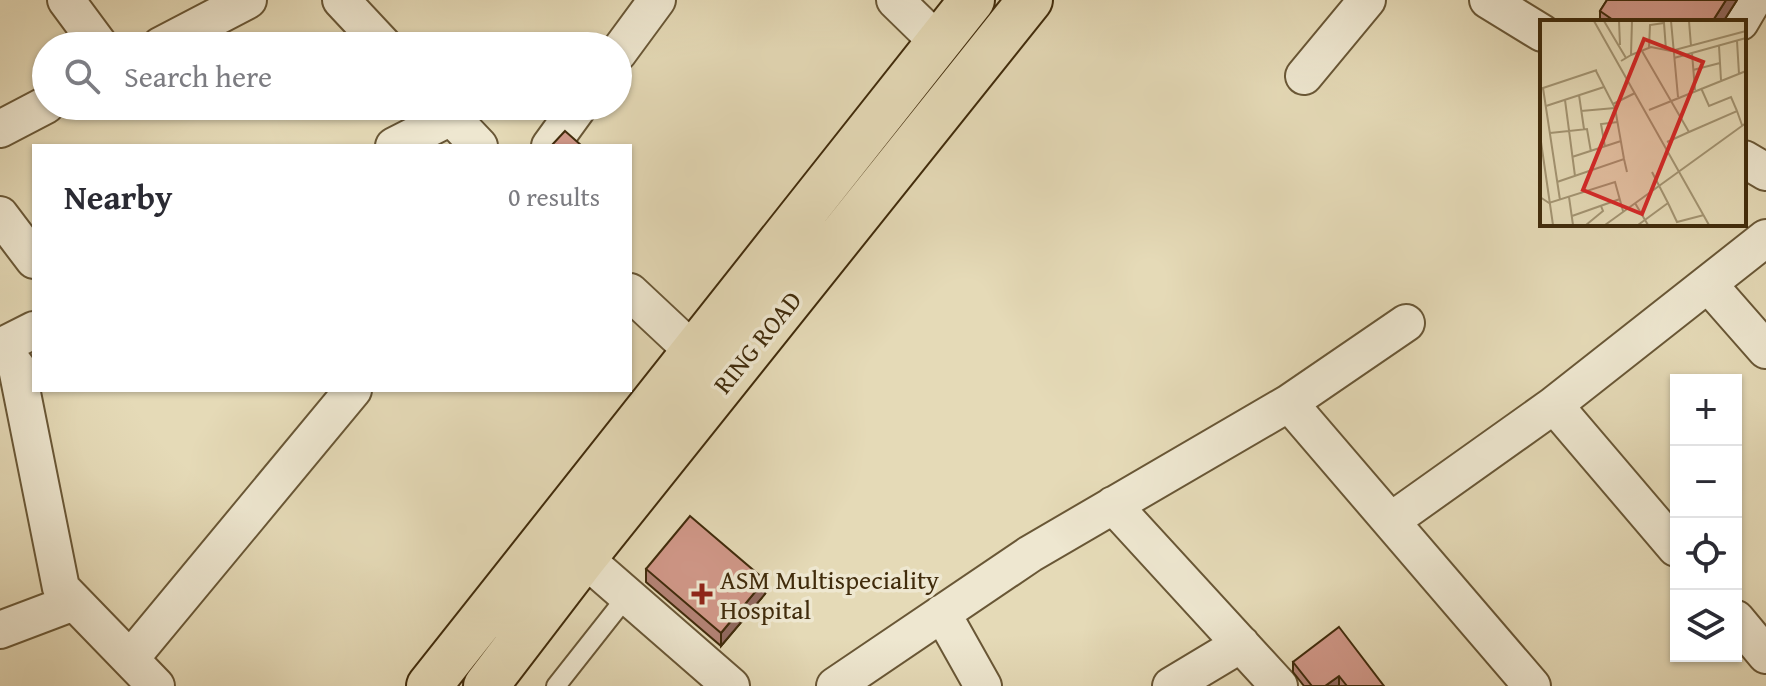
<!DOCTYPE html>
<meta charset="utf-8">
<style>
:root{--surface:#fff;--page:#f7f7f7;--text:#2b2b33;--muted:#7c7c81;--line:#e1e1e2}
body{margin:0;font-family:"Gentium Book Plus",serif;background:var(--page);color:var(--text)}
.controls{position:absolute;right:24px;bottom:24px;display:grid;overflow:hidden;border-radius:0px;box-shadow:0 2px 6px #0004}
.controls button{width:72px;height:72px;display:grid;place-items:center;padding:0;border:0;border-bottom:2px solid var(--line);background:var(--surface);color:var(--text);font:40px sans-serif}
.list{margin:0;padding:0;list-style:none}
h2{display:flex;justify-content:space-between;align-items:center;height:104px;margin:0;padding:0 32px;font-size:34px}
h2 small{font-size:26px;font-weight:400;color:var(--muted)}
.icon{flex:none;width:44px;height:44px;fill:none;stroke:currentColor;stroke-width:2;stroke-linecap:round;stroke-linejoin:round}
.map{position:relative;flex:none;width:1766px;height:686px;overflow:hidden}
.search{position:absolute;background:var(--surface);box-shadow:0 2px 6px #0004;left:32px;top:32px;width:600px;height:88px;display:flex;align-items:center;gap:20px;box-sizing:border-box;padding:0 28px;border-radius:44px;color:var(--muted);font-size:30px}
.panel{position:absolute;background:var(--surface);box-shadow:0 2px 6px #0004;left:32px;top:144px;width:600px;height:248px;border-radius:0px}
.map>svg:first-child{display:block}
</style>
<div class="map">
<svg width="1766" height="686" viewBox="0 0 1766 686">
<rect width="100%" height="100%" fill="#e5dab7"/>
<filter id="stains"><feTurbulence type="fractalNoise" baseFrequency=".0025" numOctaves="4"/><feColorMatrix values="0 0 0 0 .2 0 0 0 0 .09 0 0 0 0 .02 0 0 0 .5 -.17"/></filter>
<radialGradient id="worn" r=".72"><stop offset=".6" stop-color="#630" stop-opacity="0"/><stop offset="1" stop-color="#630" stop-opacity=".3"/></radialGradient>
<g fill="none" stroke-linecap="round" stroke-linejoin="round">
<defs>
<path id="lane" d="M556,686L627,596"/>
<path id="street" d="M66,0L100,46
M341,0L384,46
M895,0L938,42
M1488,0L1542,33
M1740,22L1753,0
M160,46L248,0
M618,53L657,0
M1304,76L1367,0
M441,106L479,146
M0,129L46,105
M394,146L451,117
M550,146L579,106
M1744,159L1766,172
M0,215L34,260
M1708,284L1766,350
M630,292L693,351
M1406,323L1289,403L1532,686
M0,345L17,368L61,588L156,686
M0,347L34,330
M1113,505L1279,686
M1391,521L1554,405
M1676,548L1554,405L1766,238
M584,558L731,686
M942,613L983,686
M1736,619L1766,655
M0,630L74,602
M130,659L353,390
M835,686L1030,554L1289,403
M1171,686L1241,644"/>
<path id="highway" d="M429,686L972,0
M486,686L584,558L1030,0"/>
</defs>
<use href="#lane" stroke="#695736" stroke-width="22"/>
<use href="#street" stroke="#695736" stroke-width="40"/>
<use href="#highway" stroke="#402b0b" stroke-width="48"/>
<use href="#lane" stroke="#eee7d0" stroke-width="18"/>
<use href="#street" stroke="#eee7d0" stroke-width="36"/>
<use href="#highway" stroke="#e5dab7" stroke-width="44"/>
</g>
<path fill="#b48376" stroke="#402b0b" stroke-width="2" d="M1607,0H1737L1723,22H1600V11Z
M646,569L765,594L721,646L646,582Z
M1293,662L1384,686H1304L1293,672Z"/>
<path fill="#926a60" stroke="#402b0b" stroke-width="2" d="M1726,0H1737L1723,22H1712Z
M765,580V594L721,646V633Z
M1339,676V685L1338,686H1325Z"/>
<path fill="#d19889" stroke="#402b0b" stroke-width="2" d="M1607,0H1726L1712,22H1616L1600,11Z
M565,131L582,146H551Z
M690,516L765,580L721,633L646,569Z
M1339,627L1384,686H1347L1339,676L1325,686H1312L1293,662Z"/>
<path fill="#8f2418" stroke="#eee7d0" stroke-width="3" d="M698 582h8v8h8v8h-8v8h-8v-8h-8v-8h8z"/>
<g text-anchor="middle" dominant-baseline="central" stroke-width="7" stroke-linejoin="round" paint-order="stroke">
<g font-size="26" fill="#402b0b" stroke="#eee7d0">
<text transform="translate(757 342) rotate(-51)">RING ROAD</text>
</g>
<g font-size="26" fill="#402b0b" stroke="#eee7d0" text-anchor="start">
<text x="720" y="579">ASM Multispeciality<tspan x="720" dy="30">Hospital</tspan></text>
</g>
</g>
<g transform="translate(1540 20)">
<rect width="206" height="206" fill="#e5dab7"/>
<path fill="none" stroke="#a39472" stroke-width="2" d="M54,1L169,205M64,1L86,38M79,1L80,25M131,1L138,77M149,1L151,26M197,21L199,54M179,26L181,60M109,28L110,5L124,3L126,30M102,31L149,112L127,122M152,33L155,70M91,35L111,27L131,31L206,11M134,38L206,18M81,41L91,35L92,1M153,50L180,43M56,51L75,88L84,139M3,68L20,180M161,68L169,86L191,77L197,91M0,69L57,50M39,75L44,109M25,80L35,156M73,84L95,73M6,86L64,67M109,90L206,51M41,91L75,88M149,112L197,91L202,105M10,113L47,109L51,132M0,115L13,205M65,127L61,104L78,102M32,137L81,121M17,162L84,139L87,152M0,177L9,183L75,162L83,191M29,177L33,205M95,183L108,205M128,183L137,202L164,195M32,196L80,179M46,205L63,191L61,186M65,205L206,103M98,205L128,183L112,152"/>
<path fill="#d62828" fill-opacity="0.15" stroke="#d62828" stroke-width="4" d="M104,19L163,42L102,194L43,170Z"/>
<rect width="206" height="206" fill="none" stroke="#402b0b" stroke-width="4"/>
</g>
<rect width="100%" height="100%" filter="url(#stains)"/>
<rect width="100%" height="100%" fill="url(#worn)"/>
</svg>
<div class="controls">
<button>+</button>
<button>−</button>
<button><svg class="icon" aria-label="locate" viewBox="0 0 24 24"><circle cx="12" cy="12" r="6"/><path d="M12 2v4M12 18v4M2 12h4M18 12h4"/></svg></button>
<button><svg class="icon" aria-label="layers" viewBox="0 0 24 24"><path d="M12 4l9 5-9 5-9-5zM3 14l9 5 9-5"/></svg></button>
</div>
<div class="search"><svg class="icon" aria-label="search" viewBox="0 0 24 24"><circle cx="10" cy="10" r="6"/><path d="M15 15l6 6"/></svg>Search here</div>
<section class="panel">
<h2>Nearby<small>0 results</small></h2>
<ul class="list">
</ul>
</section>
</div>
